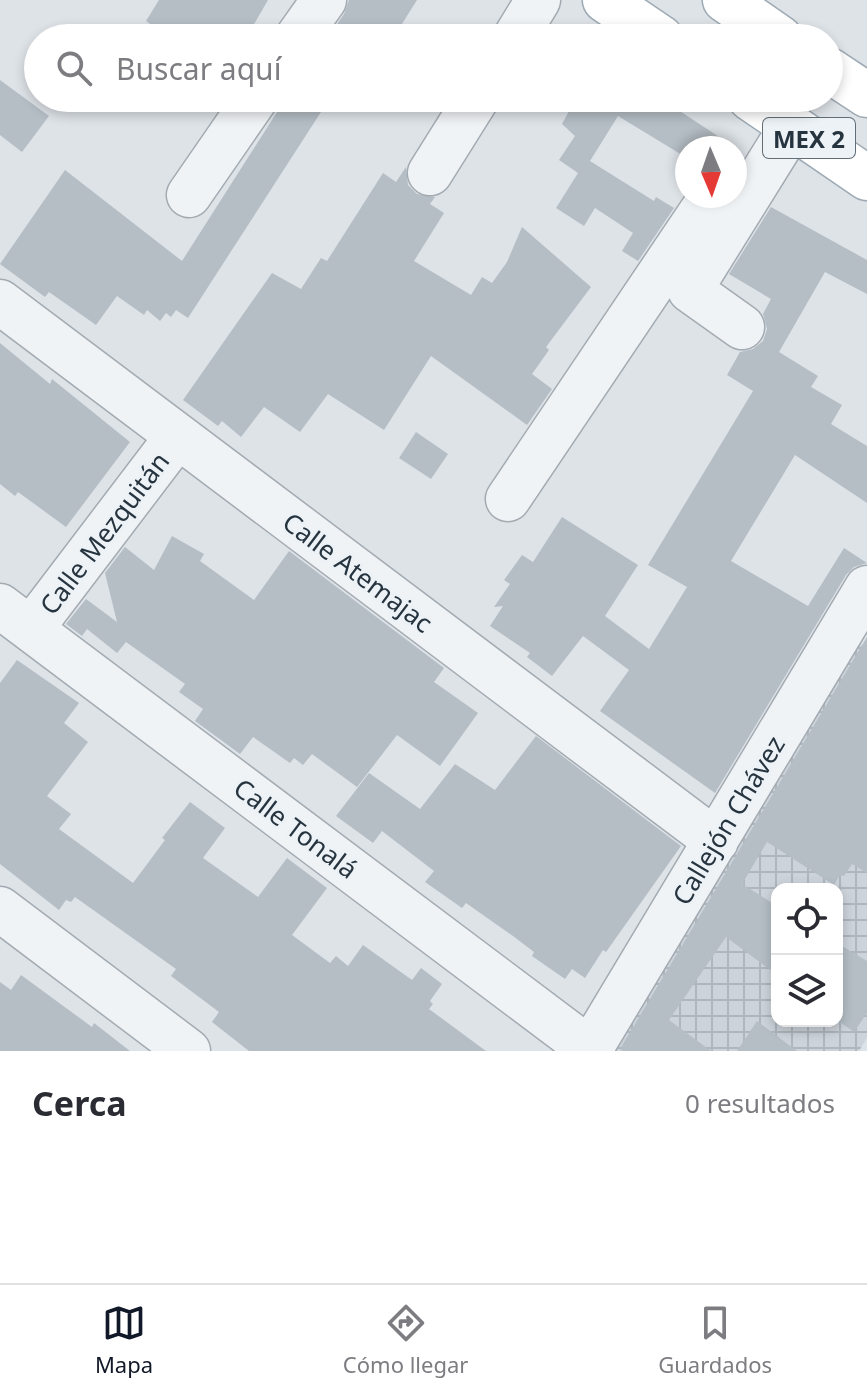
<!DOCTYPE html>
<html lang="es">
<meta charset="utf-8">
<style>
:root{--surface:#fff;--page:#f2f2f3;--text:#2b2b33;--muted:#7c7c81;--line:#e1e1e2;--accent:#111827}
body{margin:0;font-family:"Noto Sans",sans-serif;background:var(--page);color:var(--text)}
.controls{position:absolute;right:24px;bottom:24px;display:grid;overflow:hidden;border-radius:16px;box-shadow:0 4px 12px #0003}
.controls button{width:72px;height:72px;display:grid;place-items:center;padding:0;border:0;border-bottom:2px solid var(--line);background:var(--surface);color:var(--text);font:40px sans-serif}
.compass{position:absolute;left:675px;top:136px;width:72px;height:72px;border-radius:50%;background:var(--surface);box-shadow:0 4px 12px #0003;rotate:178deg}
.list{margin:0;padding:0;list-style:none}
h2{display:flex;justify-content:space-between;align-items:center;height:104px;margin:0;padding:0 32px;font-size:34px}
h2 small{font-size:26px;font-weight:400;color:var(--muted)}
.icon{flex:none;width:44px;height:44px;fill:none;stroke:currentColor;stroke-width:2;stroke-linecap:round;stroke-linejoin:round}
.map{position:relative;flex:none;width:867px;height:1051px;overflow:hidden}
.search{position:absolute;background:var(--surface);box-shadow:0 4px 12px #0003;left:24px;right:24px;top:24px;height:88px;display:flex;align-items:center;gap:20px;box-sizing:border-box;padding:0 28px;border-radius:44px;color:var(--muted);font-size:30px}
.sheet{height:232px;background:var(--surface)}
nav{display:flex;justify-content:space-around;align-items:center;box-sizing:border-box;height:112px;border-top:2px solid var(--line);background:var(--surface);font-size:22px;color:var(--muted)}
nav a{display:grid;justify-items:center;gap:4px}
nav .on{color:var(--accent)}
.map>svg:first-child{display:block}
</style>
<div class="map">
<svg width="867" height="1051" viewBox="0 0 867 1051">
<defs>
<pattern id="industrial-grid" width="8" height="8" patternUnits="userSpaceOnUse" patternTransform="scale(2)"><rect width="8" height="8" fill="#ccd3da"/><path d="M0 4h8M4 0v8" fill="none" stroke="#afb6bc"/></pattern>
</defs>
<rect width="100%" height="100%" fill="#dee3e8"/>
<path fill="url(#industrial-grid)" fill-rule="evenodd" d="M850,637L867,648V1038L859,1051H601ZM777,889H837V1021H777Z"/>
<path fill="#b5bec5" d="M159,0H268L246,38H170L146,21Z
M349,0H417L395,35L385,28L382,33L375,29L369,38H328L344,14Z
M0,80L49,116L22,152L0,135Z
M286,98H330L188,318L176,310L171,317L166,313L160,321L147,310L144,315L117,296L96,325L49,292L45,297L0,264L65,170L182,261Z
M576,98H660L736,148H687V158L618,116L590,161L654,201L656,197L674,208L638,261L622,251L633,233L595,208L584,226L556,208L578,173L559,160L575,136L562,124Z
M406,167L408,185L417,194L435,197L430,204L444,213L414,261L471,295L482,277L492,283L507,262L522,227L591,287L546,347L549,350L532,374L552,389L527,425L431,356L384,430L328,394L300,432L264,407L241,437L222,421L218,426L183,400L272,273L301,289L321,258L327,261L383,173L396,182Z
M771,207L867,260V294L825,272L779,352L818,376L811,387L842,405L831,424L867,446V503L795,455L731,561L808,606L844,548L867,563L854,567L846,575L715,793L600,711L629,670L583,636L552,676L527,657L530,653L490,626L503,606L494,607L510,584L504,580L522,555L533,562L562,517L638,565L605,616L649,649L687,587L648,565L753,391L727,375L740,352L753,349L763,341L767,329L763,314L771,299L729,274Z
M0,343L50,384L52,379L130,442L66,527L18,492L15,496L0,484Z
M416,432L448,454L431,479L399,458Z
M172,536L204,554L200,561L254,600L289,551L444,668L434,682L478,713L440,766L397,735L357,787L312,754L303,765L294,758L290,763L253,737L240,754L195,721L203,709L179,692L185,684L126,642L117,653L87,629L82,636L66,624L86,599L117,622L105,573L125,547L154,570Z
M867,637V873L852,864L844,876L840,875L834,885L767,842L742,884L777,906V975L726,937L669,1020L711,1051H623L620,1049Z
M17,660L79,703L64,723L88,742L47,796L71,814L59,829L133,883L165,840L162,838L190,802L225,828L203,858L258,897L287,858L327,888L292,935L330,963L336,956L348,966L363,945L412,980L421,968L442,984L430,1001L433,1004L429,1009L486,1051H249L212,1022L219,1012L171,976L176,969L75,897L71,902L66,900L59,910L0,864V683Z
M536,736L681,846L606,952L603,950L585,978L572,969L565,979L532,956L534,952L513,936L466,903L462,908L425,882L434,871L382,831L373,843L336,816L369,773L420,809L455,764L495,790Z
M837,943L867,961V1013L854,1032L837,1020Z
M21,975L92,1027L94,1023L130,1051H0V982L11,990Z
M757,1021L797,1051H737Z"/>
<g fill="none" stroke-linecap="round" stroke-linejoin="round">
<defs>
<path id="minor" d="M297,38L324,0
M515,38L538,0
M430,173L477,98
M189,195L256,98
M0,302L716,841
M742,327L690,290L792,126
M508,499L712,196
M0,606L592,1051
M31,629L177,437
M0,909L188,1051
M589,1051L867,588"/>
<path id="major" d="M605,0L661,38
M725,0L780,38
M829,70L867,95
M750,98L867,178"/>
</defs>
<use href="#minor" stroke="#a3abb2" stroke-width="47"/>
<use href="#major" stroke="#9daab4" stroke-width="47"/>
<use href="#minor" stroke="#f0f3f6" stroke-width="44"/>
<use href="#major" stroke="#fff" stroke-width="44"/>
</g>
<g text-anchor="middle" dominant-baseline="central" stroke-width="7" stroke-linejoin="round" paint-order="stroke">
<rect fill="#edf2f6" stroke="#626d76" stroke-width="2" x="763" y="118" width="92" height="40" rx="6"/>
<g font-size="24" font-weight="bold" fill="#26343f">
<text x="809" y="138">MEX 2</text>
</g>
<g font-size="26" fill="#26343f" stroke="#edf2f6">
<text transform="translate(104 533) rotate(-53)">Calle Mezquitán</text>
<text transform="translate(358 572) rotate(37)">Calle Atemajac</text>
<text transform="translate(728 820) rotate(-59)">Callejón Chávez</text>
<text transform="translate(296 828) rotate(37)">Calle Tonalá</text>
</g>
</g>
</svg>
<div class="controls">
<button><svg class="icon" aria-label="locate" viewBox="0 0 24 24"><circle cx="12" cy="12" r="6"/><path d="M12 2v4M12 18v4M2 12h4M18 12h4"/></svg></button>
<button><svg class="icon" aria-label="layers" viewBox="0 0 24 24"><path d="M12 4l9 5-9 5-9-5zM3 14l9 5 9-5"/></svg></button>
</div>
<svg class="compass" viewBox="-18 -18 36 36"><path d="M0-13l5 13h-10z" fill="#e53935"/><path d="M0 13l5-13h-10z" fill="#7c7c81"/></svg>
<div class="search"><svg class="icon" aria-label="search" viewBox="0 0 24 24"><circle cx="10" cy="10" r="6"/><path d="M15 15l6 6"/></svg>Buscar aquí</div>
</div>
<section class="sheet">
<h2>Cerca<small>0 resultados</small></h2>
<ul class="list">
</ul>
</section>
<nav>
<a class="on"><svg class="icon" aria-label="map" viewBox="0 0 24 24"><path d="M3 6l6-2 6 2 6-2v14l-6 2-6-2-6 2zM9 4v14M15 6v14"/></svg>Mapa</a>
<a><svg class="icon" aria-label="directions" viewBox="0 0 24 24"><path d="M12 3l9 9-9 9-9-9zM9 14v-3h6M13 9l2 2-2 2"/></svg>Cómo llegar</a>
<a><svg class="icon" aria-label="saved" viewBox="0 0 24 24"><path d="M7 4h10v16l-5-4-5 4z"/></svg>Guardados</a>
</nav>
